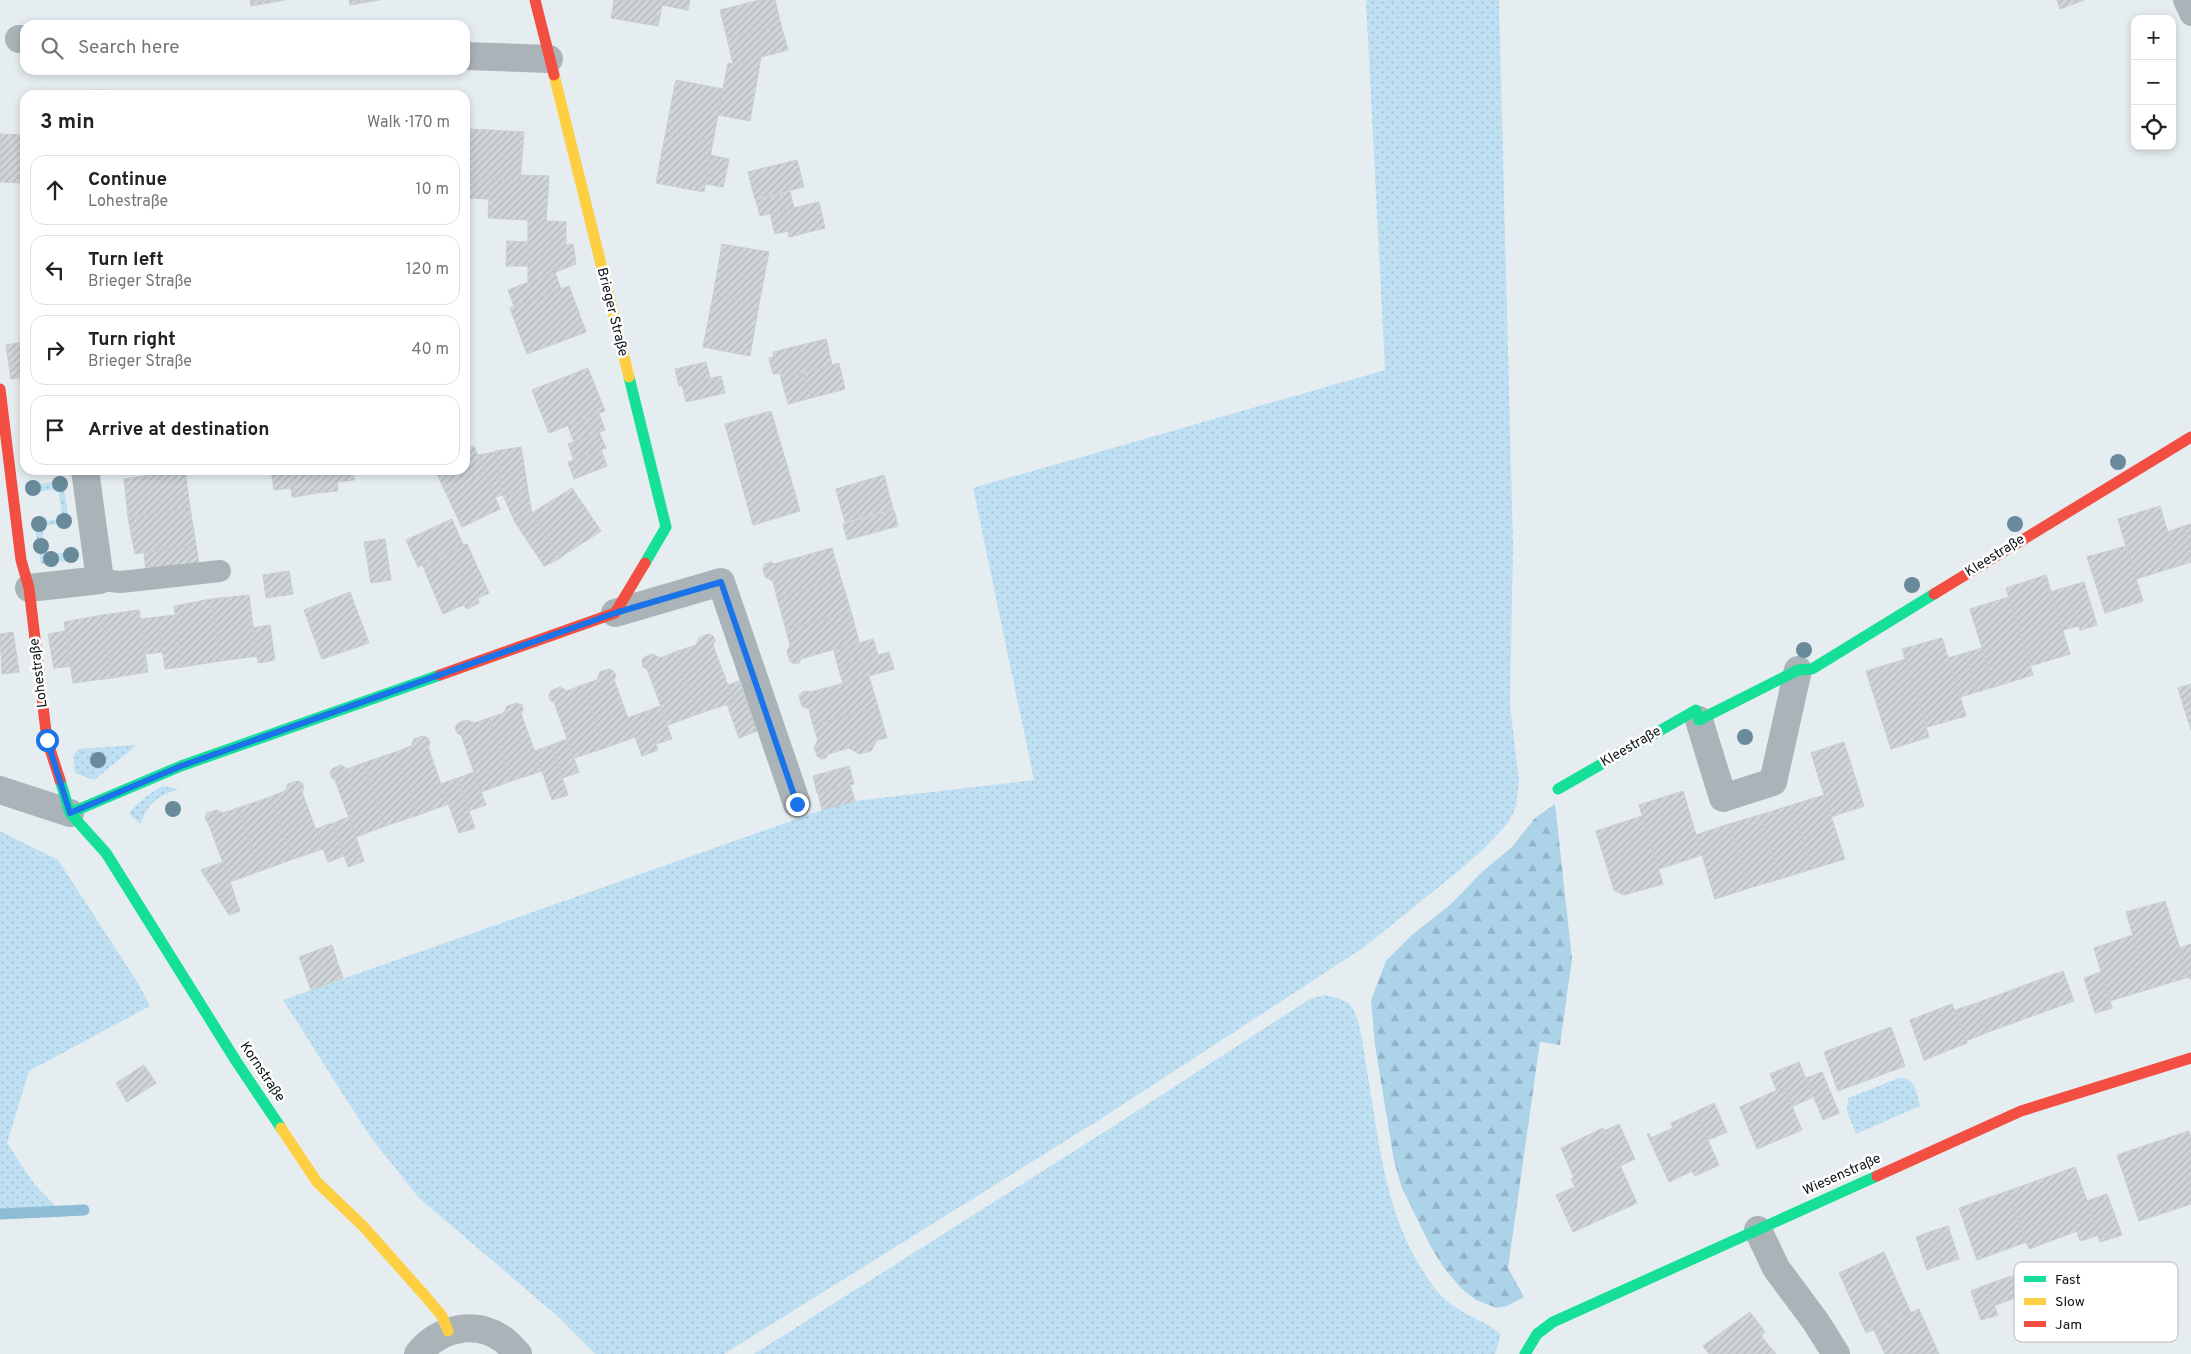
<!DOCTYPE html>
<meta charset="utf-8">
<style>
:root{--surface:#fff;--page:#f2f2f2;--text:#222;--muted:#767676;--line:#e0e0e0}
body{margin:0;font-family:Overpass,sans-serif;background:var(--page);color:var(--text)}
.controls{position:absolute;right:15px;top:15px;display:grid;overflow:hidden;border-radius:10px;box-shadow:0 2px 8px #0003}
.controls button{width:45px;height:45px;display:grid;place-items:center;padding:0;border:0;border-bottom:1px solid var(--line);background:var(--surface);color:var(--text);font:25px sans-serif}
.stop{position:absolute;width:15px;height:15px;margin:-11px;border:4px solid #1a73e8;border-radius:50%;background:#fff}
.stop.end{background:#1a73e8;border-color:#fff;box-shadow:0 1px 5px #0008}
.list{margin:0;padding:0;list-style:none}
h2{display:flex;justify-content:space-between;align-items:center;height:65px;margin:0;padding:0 20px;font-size:21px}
h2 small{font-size:16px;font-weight:400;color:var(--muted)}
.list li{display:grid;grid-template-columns:32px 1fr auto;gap:15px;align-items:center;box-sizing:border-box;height:70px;margin:0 10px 10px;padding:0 10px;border:1px solid var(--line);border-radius:15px}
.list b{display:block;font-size:19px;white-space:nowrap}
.list p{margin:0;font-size:16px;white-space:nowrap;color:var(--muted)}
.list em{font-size:16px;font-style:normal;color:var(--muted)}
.icon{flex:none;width:28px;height:28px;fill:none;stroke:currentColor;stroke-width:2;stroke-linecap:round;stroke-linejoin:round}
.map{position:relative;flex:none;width:2191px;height:1354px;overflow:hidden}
.search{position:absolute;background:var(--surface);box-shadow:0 2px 8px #0003;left:20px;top:20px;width:450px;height:55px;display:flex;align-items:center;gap:12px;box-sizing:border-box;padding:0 18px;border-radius:15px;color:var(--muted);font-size:19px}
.panel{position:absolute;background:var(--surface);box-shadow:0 2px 8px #0003;left:20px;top:90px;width:450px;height:385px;border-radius:15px}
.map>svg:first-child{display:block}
</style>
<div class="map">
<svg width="2191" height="1354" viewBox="0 0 2191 1354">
<defs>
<pattern id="green-dots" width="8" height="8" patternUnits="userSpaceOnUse" patternTransform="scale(1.25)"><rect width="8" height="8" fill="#bfe0f3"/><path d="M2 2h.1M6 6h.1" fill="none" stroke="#a3bfcf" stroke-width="1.8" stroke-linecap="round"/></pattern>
<pattern id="forest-firs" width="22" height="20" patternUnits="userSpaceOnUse" patternTransform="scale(1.25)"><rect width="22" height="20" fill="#acd3e8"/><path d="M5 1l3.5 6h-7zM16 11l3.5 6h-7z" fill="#93b4c6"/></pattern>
<pattern id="building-hatch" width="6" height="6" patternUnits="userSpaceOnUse" patternTransform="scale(1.25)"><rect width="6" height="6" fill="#cfd5d9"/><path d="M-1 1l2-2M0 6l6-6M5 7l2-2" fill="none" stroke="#b1b6b9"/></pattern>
</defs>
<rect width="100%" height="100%" fill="#e6edf1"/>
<path fill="url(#green-dots)" d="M1366,0H1499L1513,546L1510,705L1519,780L1516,808L1507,824L1484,849L1455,874L1363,948L1099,1120L724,1354H595L556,1315L419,1198L369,1135L283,1000L822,810L855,801L1034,780L973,488L1385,370Z
M61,481L63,482L69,521L66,523L42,526L45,555L71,552L75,557L73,560L41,564L34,523L63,518L58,489L31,493L28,488L32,485Z
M137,745L94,780L75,773L73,757L78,749Z
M162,786L179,789C159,796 147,802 141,824L129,814C138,801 149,794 162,786Z
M0,831L58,860L138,983L150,1006L29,1071L7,1143L35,1185L66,1217L0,1218Z
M1325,995C1333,997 1347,999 1352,1007C1362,1024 1363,1051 1367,1070C1378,1134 1384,1204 1417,1261C1427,1278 1438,1296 1455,1307C1470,1317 1488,1322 1501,1335L1495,1354H754L1109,1129L1310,999Z
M1899,1078C1915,1076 1917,1094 1920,1106L1856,1134L1847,1111L1848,1098Z"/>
<path fill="url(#forest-firs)" d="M1555,804L1572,959L1560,1045L1540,1042L1508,1268L1524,1297L1507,1306L1497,1308L1476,1300L1461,1288L1444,1268L1431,1247L1402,1188L1394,1161L1375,1045L1371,1000L1386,961L1412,935L1451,904L1483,871L1512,847L1535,818Z"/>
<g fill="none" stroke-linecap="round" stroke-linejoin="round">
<path stroke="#8dbcd6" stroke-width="11" d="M0,1214L84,1210"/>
</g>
<path fill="url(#building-hatch)" stroke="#c7cdd0" d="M250,0H285L251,6Z
M349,0H379L350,5Z
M614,0H663L658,26L611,18Z
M663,0H690L688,10L662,5Z
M760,0H775L781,25L727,38L720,10Z
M2057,0H2084L2060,9Z
M781,25L788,50L733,64L727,38Z
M761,57L750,121L718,115L728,63L733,64Z
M676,80L723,89L713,141L666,131Z
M95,90L147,92V95H94Z
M147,92L195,95H147Z
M465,129H471L468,179H465Z
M471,129L524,132L520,181L468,178Z
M666,131L713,141L704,192L656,183Z
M0,134L25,135V183L0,182Z
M710,155L729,159L723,187L705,184Z
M797,160L804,187L755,199L748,172Z
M521,175L549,176L546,221L488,218L490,179L520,181Z
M468,178L490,179L489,199L467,198Z
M790,192L794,208L760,216L756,200Z
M819,202L825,228L789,237L788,231L775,234L770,214Z
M528,220L566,222V245L573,244L576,264L528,283Z
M507,241L528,242V266H506Z
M722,244L769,252L759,304L713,296Z
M555,272L561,289L514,306L508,290Z
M569,286L586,332L527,354L510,308Z
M713,296L759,304L750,356L703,347Z
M826,339L832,365L781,378L780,373L773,374L769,358L774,357L773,352Z
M23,342L25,377L11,379L6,345Z
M706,362L710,378L679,386L675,369Z
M839,363L845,389L811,398L804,373Z
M588,368L605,411L549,433L532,390Z
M804,373L811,398L788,404L781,378Z
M721,376L725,393L686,402L682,385Z
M771,411L786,462L739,475L725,424Z
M599,414L605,430L574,442L568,426Z
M599,432L606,448L574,460L568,444Z
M474,446L500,509L462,527L435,470H465V450Z
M521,447L528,491L503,495L495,451Z
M601,450L607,466L574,479L568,462Z
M495,452L503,495L495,497L478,455Z
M786,462L800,511L753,525L739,475Z
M146,470H185L147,475Z
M185,470L190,508L128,517L124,479Z
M271,470H291L295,497H292L291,488L274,490Z
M291,470H312L315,493L295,497Z
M312,470H353L354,480L337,482L338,491L315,493Z
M884,475L893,509L845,522L836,489Z
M572,488L601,531L561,557L532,513Z
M528,491L532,513L515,522L503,495Z
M2160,506L2178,566L2136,579L2118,519Z
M190,508L196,545L135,554L128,517Z
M894,510L898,526L847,540L843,524Z
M532,513L561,558L544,566L515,522Z
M452,519L463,545L467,544L418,567L406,540Z
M2191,524V550L2184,526Z
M2184,526L2191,550V562L2178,566L2167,532Z
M385,539L391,580L371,583L364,542Z
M467,544L489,593L478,598L479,603L467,609L463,605L443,614L422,564Z
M196,545L199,563L146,570L144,553Z
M2126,546L2143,601L2105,613L2087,557Z
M832,548L841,579L777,597L773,581L765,577L763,568L765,564L771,562L774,564Z
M289,571L293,594L266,598L263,575Z
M2046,575L2070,654L2030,666L2006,588Z
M841,579L851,612L786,630L777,597Z
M2084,582L2097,625L2080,630L2067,587Z
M2067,587L2079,626L2063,630L2051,592Z
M350,592L369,643L322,659L304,610Z
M249,595L257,656L220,661L211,599Z
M2009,597L2033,675L1994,687L1970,609Z
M211,599L220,661L182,667L174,606Z
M139,610L148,672L111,678L102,615Z
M851,612L859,642L801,659L799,663L794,664L790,661L787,652L790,645L786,630Z
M102,615L111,678L73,683L64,622Z
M175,615L182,667L165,669L158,617Z
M158,617L163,652L146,654L140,619Z
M270,625L275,660L258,663L253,628Z
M65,631L71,666L54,668L48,634Z
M13,632L19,672L2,674L0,634Z
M708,634L713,636L715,641L713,645L734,702L698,714L675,652L696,645L699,638Z
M1942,638L1966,716L1927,727L1902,649Z
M873,639L878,655L838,667L834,650Z
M1982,648L1994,687L1977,692L1965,653Z
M675,652L698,714L668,725L647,669L643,667L642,661L644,657L653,654L660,658Z
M889,652L894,669L843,683L838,667Z
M1965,653L1977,692L1960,697L1948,658Z
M1906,659L1929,737L1891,749L1866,671Z
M610,669L614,672L616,676L614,680L635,737L605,748L582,685L597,680L600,672Z
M869,676L878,707L813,725L809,709L802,706L799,696L802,692L807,691L811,692Z
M739,681L757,731L739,738L727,704L734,702L728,685Z
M2191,684V730L2178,688Z
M582,685L605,748L574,758L554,702L550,700L549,695L551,691L560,687L567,691Z
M517,703L522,705L523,710L521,714L542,771L511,781L489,718L504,713L507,706Z
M660,706L672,739L656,744L644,712Z
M878,707L887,738L877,740L871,751L859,754L849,748L828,754L826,758L821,759L817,756L814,747L818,740L813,725Z
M644,712L658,750L642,756L628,718Z
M489,718L511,781L481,792L461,735L457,733L455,728L458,723L467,720L474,723Z
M423,736L428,738L430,743L428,747L448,804L418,815L396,752L411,746L414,739Z
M567,739L579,772L563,778L551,745Z
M1844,742L1864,806L1831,817L1811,753Z
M551,745L568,795L552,800L535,751Z
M396,752L418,815L385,826L363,763Z
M363,763L385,826L356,837L335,780L332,778L330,773L332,769L341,765L348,769Z
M849,766L854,784L817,793L813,776Z
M474,772L486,805L469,811L458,778Z
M457,778L475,828L459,833L441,784Z
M298,781L302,783L304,788L302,792L323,849L293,859L270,797L285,791L288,784Z
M850,785L855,801L822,810L818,793Z
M1683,791L1702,855L1659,869L1639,805Z
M1824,795L1845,859L1812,869L1792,805Z
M270,797L293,859L260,871L238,808Z
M1792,805L1812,869L1780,879L1760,815Z
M238,808L260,871L230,882L209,825L205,818L207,813L216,810L223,813Z
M1760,815L1780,879L1749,888L1729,824Z
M1642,816L1663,884L1624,895L1614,890L1596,831Z
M349,817L364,861L348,867L333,823Z
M332,823L344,856L328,862L316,829Z
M1729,824L1749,888L1715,899L1696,835Z
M223,862L240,911L229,915L201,870Z
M2165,901L2189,977L2149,989L2126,912Z
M2133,935L2149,989L2110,1001L2094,948Z
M2191,944V979H2189L2180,948Z
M332,945L337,961L305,973L299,957Z
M337,961L343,978L311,990L305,973Z
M2063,971L2074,1001L1988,1032L1977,1003Z
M2101,972L2112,1008L2095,1013L2084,978Z
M1977,1003L1988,1032L1966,1041L1955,1010Z
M1952,1004L1967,1043L1924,1060L1910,1020Z
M1891,1027L1905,1066L1838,1091L1824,1052Z
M1799,1062L1813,1097L1793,1106L1784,1087L1777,1091L1770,1074Z
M144,1065L156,1083L127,1102L116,1083Z
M1822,1072L1839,1113L1823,1120L1806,1078Z
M1784,1087L1802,1130L1757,1149L1740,1107Z
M1714,1103L1727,1132L1708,1140L1695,1112Z
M1695,1112L1719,1165L1695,1176L1692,1171L1669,1182L1647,1134L1649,1133L1651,1138L1673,1128L1671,1123Z
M1619,1124L1635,1159L1620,1166L1604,1131Z
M1603,1128L1637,1203L1573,1232L1556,1195L1575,1187L1571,1179L1574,1178L1561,1148Z
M2189,1131L2191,1139V1204L2139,1221L2117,1155Z
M2075,1167L2099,1235L2080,1241L2077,1231L2029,1249L2008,1191Z
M2008,1191L2026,1242L1977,1260L1959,1208Z
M2107,1194L2122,1235L2100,1242L2087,1201Z
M1948,1226L1959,1259L1943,1264L1932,1231Z
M1932,1231L1943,1264L1927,1270L1916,1237Z
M1884,1252L1911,1313L1866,1333L1839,1273Z
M2020,1273L2026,1294L1993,1306L1986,1285Z
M1986,1285L1998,1315L1981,1320L1971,1291Z
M1919,1309L1939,1354H1885L1874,1330Z
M1750,1312L1765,1332L1761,1336L1776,1354H1709L1703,1346Z"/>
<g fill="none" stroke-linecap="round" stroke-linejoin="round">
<path stroke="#aab3b8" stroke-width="22" d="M2184,0L2191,15
M100,580L121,582L220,571"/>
<path stroke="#aab3b8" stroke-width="28" d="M19,39H25
M465,56L549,59
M29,588L100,580L85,470
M615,613L721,582L797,804
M1699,720L1723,798L1773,782L1798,670
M0,790L70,813
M1758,1230L1776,1268L1816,1322L1836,1354
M418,1354C439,1328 476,1319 504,1340C509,1344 513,1349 518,1354"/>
<path stroke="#16e098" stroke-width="11" d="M629,377L666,527L645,563
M60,780L70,813L106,853L236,1061L281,1128
M1558,789L1696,710L1699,720L1798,670L1812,669L1934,594
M70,813L181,766L440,675
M1525,1354L1537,1334L1553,1322L1877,1176"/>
<path stroke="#ffcf43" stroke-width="11" d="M554,75L629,377
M281,1128L317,1182L363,1226L426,1297L442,1316L448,1331"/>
<path stroke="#f24e42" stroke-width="11" d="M535,0L554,75
M0,389L21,560L29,588L47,740L60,780
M1934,594L2191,437
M440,675L615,613L645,563
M1877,1176L2021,1111L2191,1058"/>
</g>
<g fill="#688a9a">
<circle cx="2118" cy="462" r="8"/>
<circle cx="60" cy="484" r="8"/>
<circle cx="33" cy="488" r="8"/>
<circle cx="64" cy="521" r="8"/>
<circle cx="39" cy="524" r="8"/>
<circle cx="2015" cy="524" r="8"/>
<circle cx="41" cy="546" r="8"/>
<circle cx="71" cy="555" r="8"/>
<circle cx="51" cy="559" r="8"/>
<circle cx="1912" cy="585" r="8"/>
<circle cx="1804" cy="650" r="8"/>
<circle cx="1745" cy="737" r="8"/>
<circle cx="98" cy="760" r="8"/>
<circle cx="173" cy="809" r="8"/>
</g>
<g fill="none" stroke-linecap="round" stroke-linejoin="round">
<path stroke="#1a73e8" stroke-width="6" d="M47,740L70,813L181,766L615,613L721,582L797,804"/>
</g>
<g text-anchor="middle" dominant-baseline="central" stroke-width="5" stroke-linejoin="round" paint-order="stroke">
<g font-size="14" fill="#0e1315" stroke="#fff">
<text transform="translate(612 312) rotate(76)">Brieger Straße</text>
<text transform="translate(1995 556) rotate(-32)">Kleestraße</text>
<text transform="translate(39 673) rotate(-97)">Lohestraße</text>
<text transform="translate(1631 747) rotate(-30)">Kleestraße</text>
<text transform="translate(262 1072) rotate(56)">Kornstraße</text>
<text transform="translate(1842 1175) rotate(-24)">Wiesenstraße</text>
</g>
</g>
<rect x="2014" y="1262" width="164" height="80" rx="8" fill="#fff" stroke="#b7b8b9" stroke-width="1"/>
<rect x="2024" y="1276" width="22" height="6" fill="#16e098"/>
<rect x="2024" y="1298" width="22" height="7" fill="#ffcf43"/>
<rect x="2024" y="1321" width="22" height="6" fill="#f24e42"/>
<g font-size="14" fill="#0e1315">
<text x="2055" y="1284">Fast</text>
<text x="2055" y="1306">Slow</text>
<text x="2055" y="1329">Jam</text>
</g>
</svg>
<div class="controls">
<button>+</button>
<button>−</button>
<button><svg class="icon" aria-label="locate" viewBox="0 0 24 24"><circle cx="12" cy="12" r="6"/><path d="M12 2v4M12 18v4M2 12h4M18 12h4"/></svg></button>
</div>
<div class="stop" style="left:47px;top:740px"></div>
<div class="stop end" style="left:797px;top:804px"></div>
<div class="search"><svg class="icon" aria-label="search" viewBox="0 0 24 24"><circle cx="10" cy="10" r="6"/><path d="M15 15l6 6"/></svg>Search here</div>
<section class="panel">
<h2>3 min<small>Walk · 170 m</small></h2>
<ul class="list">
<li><svg class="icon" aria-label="ahead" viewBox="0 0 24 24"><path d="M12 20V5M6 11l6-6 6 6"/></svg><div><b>Continue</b><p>Lohestraße</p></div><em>10 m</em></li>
<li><svg class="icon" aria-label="left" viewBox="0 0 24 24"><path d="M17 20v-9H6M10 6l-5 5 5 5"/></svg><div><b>Turn left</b><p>Brieger Straße</p></div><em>120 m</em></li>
<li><svg class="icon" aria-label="right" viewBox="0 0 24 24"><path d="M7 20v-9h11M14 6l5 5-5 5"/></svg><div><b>Turn right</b><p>Brieger Straße</p></div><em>40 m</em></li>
<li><svg class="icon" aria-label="arrive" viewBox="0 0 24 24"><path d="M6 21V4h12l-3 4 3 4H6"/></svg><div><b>Arrive at destination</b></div></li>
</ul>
</section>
</div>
